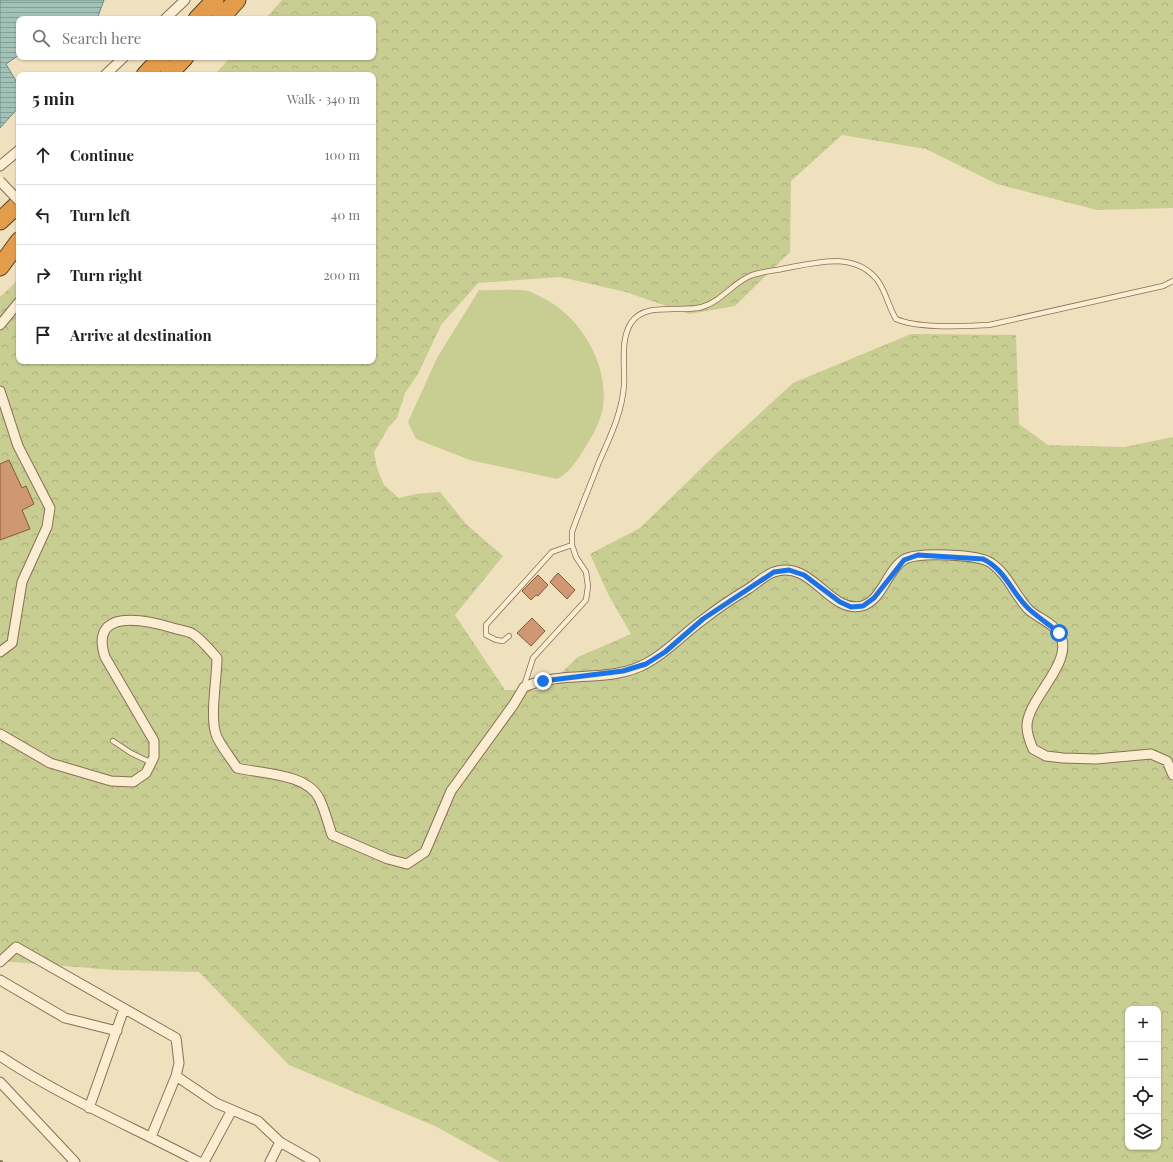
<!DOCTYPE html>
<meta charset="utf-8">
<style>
:root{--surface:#fff;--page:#f6f6f6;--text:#222;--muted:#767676;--line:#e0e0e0}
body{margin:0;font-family:"Playfair Display",serif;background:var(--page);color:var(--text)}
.controls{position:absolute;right:12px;bottom:12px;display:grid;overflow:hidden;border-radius:8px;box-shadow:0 1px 3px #0004}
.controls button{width:36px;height:36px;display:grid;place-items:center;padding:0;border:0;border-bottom:1px solid var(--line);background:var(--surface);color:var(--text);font:20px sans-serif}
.stop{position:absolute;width:12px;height:12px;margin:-9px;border:3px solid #1a73e8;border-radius:50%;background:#fff}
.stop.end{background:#1a73e8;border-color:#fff;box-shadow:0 1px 4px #0008}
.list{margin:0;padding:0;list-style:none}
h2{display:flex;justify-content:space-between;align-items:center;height:52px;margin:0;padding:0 16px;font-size:17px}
h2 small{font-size:13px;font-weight:400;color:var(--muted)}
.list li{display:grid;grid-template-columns:26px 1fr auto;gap:12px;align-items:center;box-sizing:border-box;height:60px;padding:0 16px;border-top:1px solid var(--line)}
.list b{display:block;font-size:15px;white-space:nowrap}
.list em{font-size:13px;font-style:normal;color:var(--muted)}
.icon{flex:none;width:22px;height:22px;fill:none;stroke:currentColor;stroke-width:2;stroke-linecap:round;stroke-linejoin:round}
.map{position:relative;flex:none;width:1173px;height:1162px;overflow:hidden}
.search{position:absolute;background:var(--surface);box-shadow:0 1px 3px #0004;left:16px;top:16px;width:360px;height:44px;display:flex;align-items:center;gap:10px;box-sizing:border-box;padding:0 14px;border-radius:8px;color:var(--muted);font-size:15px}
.panel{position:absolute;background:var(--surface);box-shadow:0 1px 3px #0004;left:16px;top:72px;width:360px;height:292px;border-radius:8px}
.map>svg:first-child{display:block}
</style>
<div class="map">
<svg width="1173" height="1162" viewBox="0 0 1173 1162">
<defs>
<pattern id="forest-crowns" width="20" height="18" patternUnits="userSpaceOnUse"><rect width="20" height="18" fill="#c8cd92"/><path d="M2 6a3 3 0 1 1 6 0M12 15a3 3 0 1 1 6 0" fill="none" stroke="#acb07d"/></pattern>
<pattern id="water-rules" width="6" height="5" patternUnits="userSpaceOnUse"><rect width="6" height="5" fill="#a2c1b7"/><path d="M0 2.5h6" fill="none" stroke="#859d94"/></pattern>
</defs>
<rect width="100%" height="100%" fill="#efe0be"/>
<path fill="url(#forest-crowns)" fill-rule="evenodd" d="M282,0H1173V208L1097,210L997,184L926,149L842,135L791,181L790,252L735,306L689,314L626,292L560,277L478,283L441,325L418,374L405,393L397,418L388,428L374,452L377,468L384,485L399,498L416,494L440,492L466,524L503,556L455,615L505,690H543L578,657L631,634L609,596L590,554L640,528L717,453L793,383L911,334L1016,335L1019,424L1048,445L1124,447L1173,437V1162H500L435,1126L289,1065L199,972L115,970L0,961V297L19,279V361H373V75H214L231,57H373V19H265ZM1128,1009H1158V1147H1128Z"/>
<path fill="#c8cd92" d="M479,290C493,291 514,288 528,291C532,292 537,295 541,297C580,315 609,364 603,407C600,423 592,437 583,451C576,462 569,473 557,479L470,460L416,439L408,422L437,358Z"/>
<path fill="url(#water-rules)" stroke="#698f84" d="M0,0H104L97,19H19V55L6,64L19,86V107L0,128Z"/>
<path fill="#cf9772" stroke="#88583b" d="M9,460L22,488L26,486L34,504L22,510L30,529L0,540V464Z
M558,573L575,590L567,599L550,582Z
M538,575L548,585L538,596L536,595L531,600L522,591Z
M532,618L545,631L531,646L517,633Z"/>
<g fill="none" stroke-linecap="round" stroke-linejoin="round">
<defs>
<path id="lane" d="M509,636L503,641L496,640L486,635V625L552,552L572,545
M524,686L533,658L586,600L588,586L586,572L576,557L572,545V532C580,509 590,486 599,462C610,437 622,413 624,385C625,365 620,340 631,323C645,301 681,313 702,307C722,301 733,283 750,276C759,272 772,271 782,269C814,263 855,250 878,281C886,292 889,308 896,319C919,329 964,326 989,325L1163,286L1173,281
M113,741L131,753L152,763"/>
<path id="street" d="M165,19L185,0
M105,75L124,57
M0,166L19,150
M0,325L19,302
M0,391L18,446L50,508L47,527L22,582L12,643L0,652
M0,734L50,763L111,781L133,782L146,773L154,757V741L105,657C89,608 144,619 173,628C179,630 188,631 193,634C202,640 210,650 217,658C217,679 209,720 217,737C222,748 231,758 237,768C262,774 308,773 320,800C325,811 328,823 332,835L388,859L407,864L425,852L451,791L514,704L524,687C530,685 536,682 542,681C575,673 616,681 647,663C668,652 684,633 704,619C718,608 733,598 748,589C756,584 765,575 774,572C812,559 829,614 862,606C883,600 887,569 905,559C919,552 979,554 991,563C1008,574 1015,596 1029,610C1038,618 1053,623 1059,633C1077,661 1026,699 1027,727C1027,735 1030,742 1033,749L1046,756L1063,758L1096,759L1151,754L1167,761L1173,775
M0,962L16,947L176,1038L179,1063L176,1076L151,1137
M0,980L65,1018L117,1031
M0,1056C63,1098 133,1127 199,1162
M176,1076L216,1103L258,1121L280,1142L315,1162
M0,1082L75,1162
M89,1108L124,1009
M204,1162L232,1110
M270,1162L280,1142"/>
<path id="highway" d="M197,19L215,0
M220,19L237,0
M145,75L162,57
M168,75L185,57
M0,221L19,203
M0,267L19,241"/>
</defs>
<use href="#lane" stroke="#887056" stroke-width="6"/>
<use href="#street" stroke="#887056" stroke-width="11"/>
<use href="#highway" stroke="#553e2b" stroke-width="19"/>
<path stroke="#887056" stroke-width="2" stroke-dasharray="3 2" stroke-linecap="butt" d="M0,1161L4,1162"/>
<use href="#lane" stroke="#faedd1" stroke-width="4.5"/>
<use href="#street" stroke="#faedd1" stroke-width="9"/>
<use href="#highway" stroke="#e39d4a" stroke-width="17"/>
<defs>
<path id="street-bridge" d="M0,181L19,201"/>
</defs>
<use href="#street-bridge" stroke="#887056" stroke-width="11" stroke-linecap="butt"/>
<use href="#street-bridge" stroke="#faedd1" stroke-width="9"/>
</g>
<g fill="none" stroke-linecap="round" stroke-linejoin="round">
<path stroke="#1a73e8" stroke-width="5" d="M543,681L623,671L646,664L665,652L703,619L774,572L789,570L804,575L840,602L851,607L863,606L874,598L904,560L918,555L983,559C1006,570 1012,594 1030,610C1039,618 1050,625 1059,633"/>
</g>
</svg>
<div class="controls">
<button>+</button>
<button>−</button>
<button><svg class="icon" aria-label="locate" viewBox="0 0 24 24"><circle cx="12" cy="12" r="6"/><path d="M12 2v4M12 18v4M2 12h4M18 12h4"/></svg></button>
<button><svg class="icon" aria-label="layers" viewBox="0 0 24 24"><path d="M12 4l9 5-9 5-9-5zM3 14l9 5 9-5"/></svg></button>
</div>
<div class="stop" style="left:1059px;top:633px"></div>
<div class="stop end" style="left:543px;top:681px"></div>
<div class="search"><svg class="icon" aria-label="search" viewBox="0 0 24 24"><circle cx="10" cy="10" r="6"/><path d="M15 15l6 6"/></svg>Search here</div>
<section class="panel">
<h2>5 min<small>Walk · 340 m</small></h2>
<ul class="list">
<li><svg class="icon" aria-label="ahead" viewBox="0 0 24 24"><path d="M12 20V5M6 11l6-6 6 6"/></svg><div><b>Continue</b></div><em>100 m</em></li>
<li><svg class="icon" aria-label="left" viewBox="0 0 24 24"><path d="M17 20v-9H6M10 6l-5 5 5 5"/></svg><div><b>Turn left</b></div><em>40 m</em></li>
<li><svg class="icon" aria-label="right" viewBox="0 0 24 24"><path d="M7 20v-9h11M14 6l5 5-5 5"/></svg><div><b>Turn right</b></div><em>200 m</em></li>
<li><svg class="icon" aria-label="arrive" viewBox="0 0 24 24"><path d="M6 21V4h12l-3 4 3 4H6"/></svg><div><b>Arrive at destination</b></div></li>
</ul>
</section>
</div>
